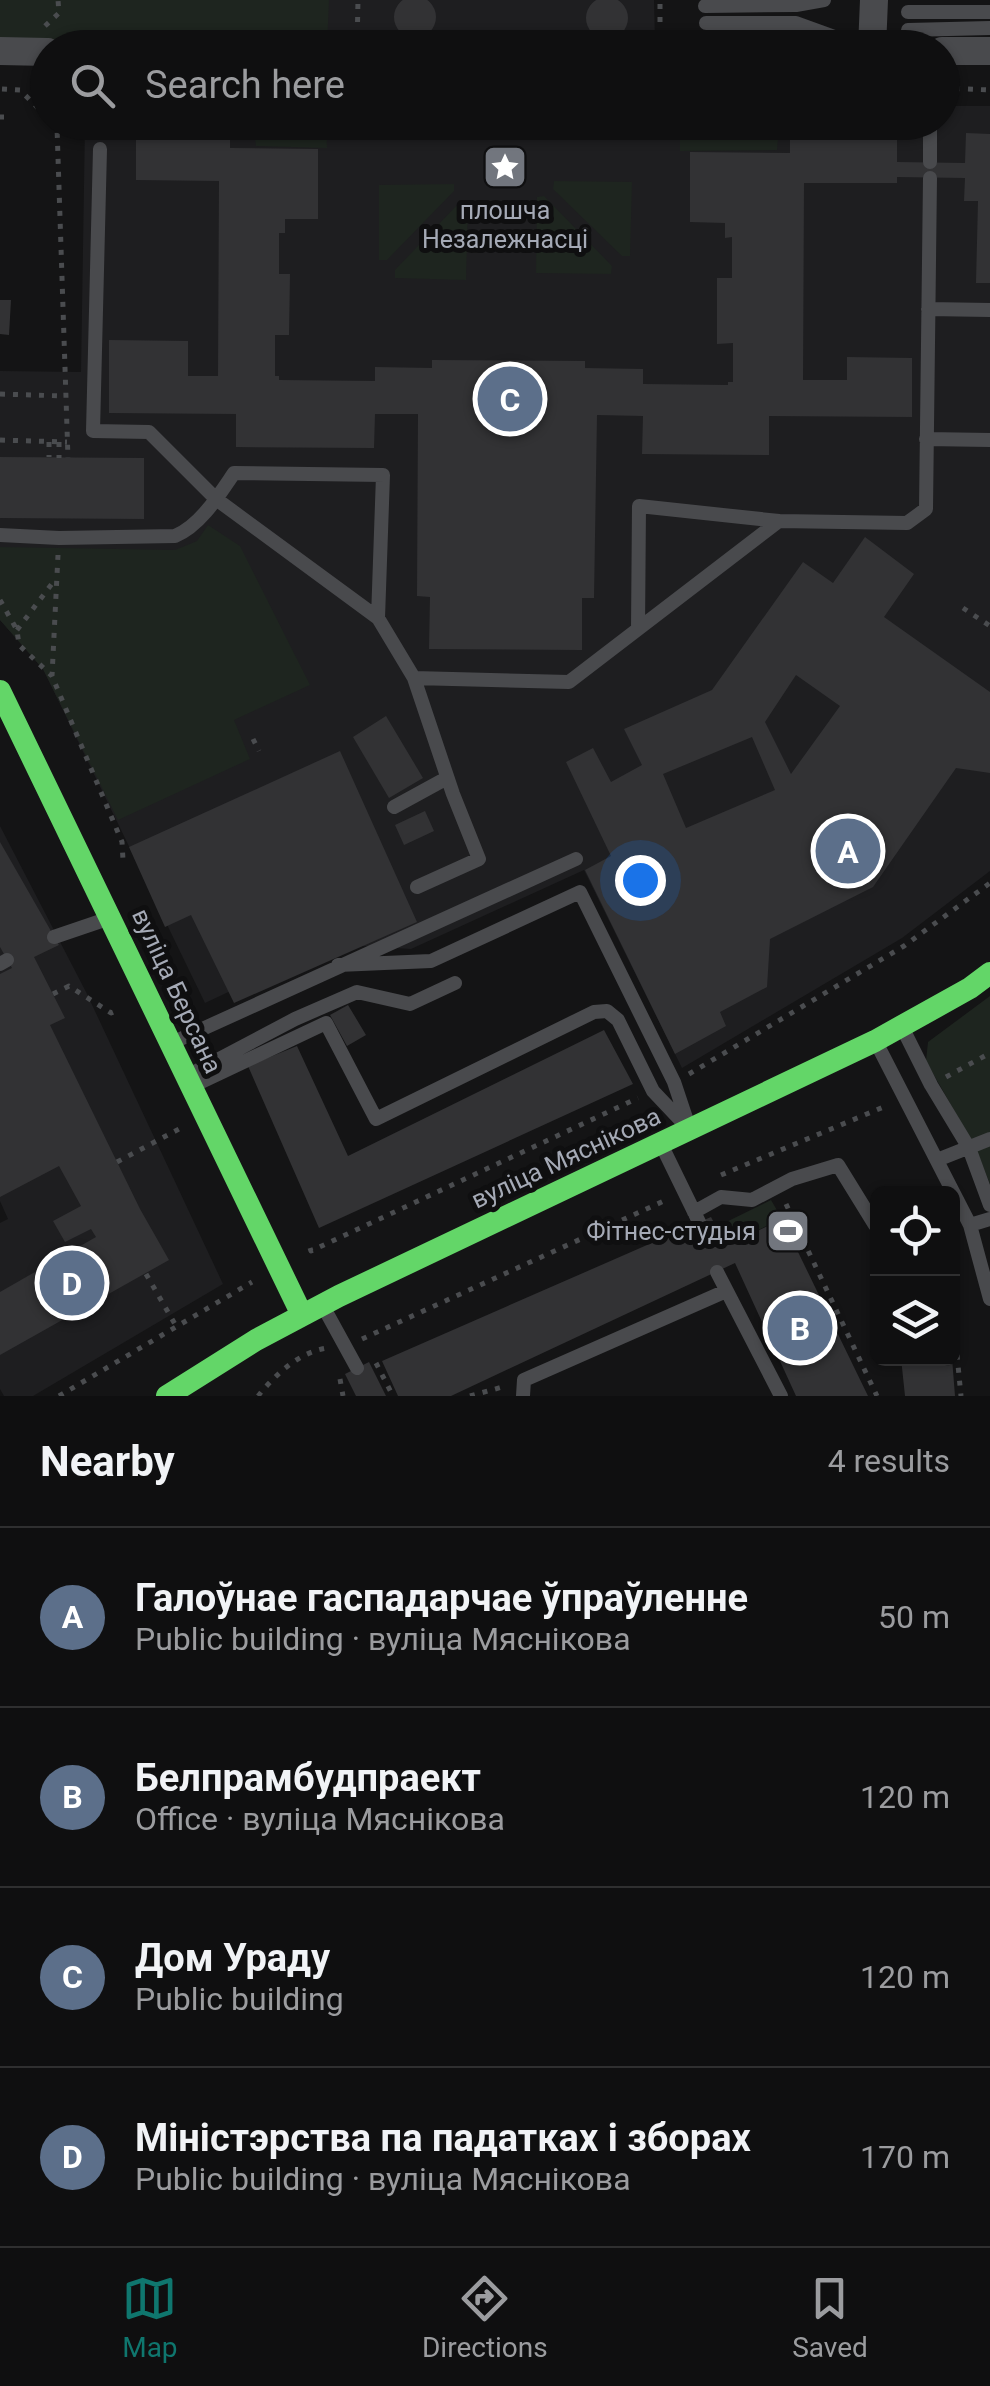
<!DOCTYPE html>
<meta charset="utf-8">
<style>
:root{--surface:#0f0f10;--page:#1d1d1e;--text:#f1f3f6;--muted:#9b9c9f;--line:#2f2f30;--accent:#0f766e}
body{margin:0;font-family:Roboto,sans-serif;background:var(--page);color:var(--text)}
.controls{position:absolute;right:30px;bottom:30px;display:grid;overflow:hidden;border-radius:15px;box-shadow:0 2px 8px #0004}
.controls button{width:90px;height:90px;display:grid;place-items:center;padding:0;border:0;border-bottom:2px solid var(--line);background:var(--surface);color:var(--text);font:50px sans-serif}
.you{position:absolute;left:640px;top:880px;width:35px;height:35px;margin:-25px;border:8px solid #fff;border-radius:50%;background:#1a73e8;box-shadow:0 0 0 15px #1a73e833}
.badge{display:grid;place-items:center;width:65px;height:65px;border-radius:50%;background:var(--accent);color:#fff;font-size:32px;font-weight:700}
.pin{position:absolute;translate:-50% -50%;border:5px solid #fff;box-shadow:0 2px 10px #0006}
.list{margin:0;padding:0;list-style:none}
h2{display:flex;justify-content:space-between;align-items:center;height:130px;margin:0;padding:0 40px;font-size:42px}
h2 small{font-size:32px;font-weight:400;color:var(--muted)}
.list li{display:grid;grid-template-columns:65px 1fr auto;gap:30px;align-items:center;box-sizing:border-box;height:180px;padding:0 40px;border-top:2px solid var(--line)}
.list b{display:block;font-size:38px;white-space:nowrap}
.list p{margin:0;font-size:32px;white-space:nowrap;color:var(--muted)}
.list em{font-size:32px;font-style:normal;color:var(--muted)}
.icon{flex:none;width:55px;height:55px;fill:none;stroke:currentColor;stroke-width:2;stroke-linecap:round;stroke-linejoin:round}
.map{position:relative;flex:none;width:990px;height:1396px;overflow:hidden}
.search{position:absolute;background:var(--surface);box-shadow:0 2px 8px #0004;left:30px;right:30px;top:30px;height:110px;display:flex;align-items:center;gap:25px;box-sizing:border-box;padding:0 35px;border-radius:55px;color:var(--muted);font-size:38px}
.sheet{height:850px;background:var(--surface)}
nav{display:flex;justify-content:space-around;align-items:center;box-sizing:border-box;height:140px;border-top:2px solid var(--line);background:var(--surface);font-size:28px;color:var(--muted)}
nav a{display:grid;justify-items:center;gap:5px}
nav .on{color:var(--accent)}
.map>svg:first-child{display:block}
</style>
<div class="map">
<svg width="990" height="1396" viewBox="0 0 990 1396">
<rect width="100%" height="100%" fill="#141415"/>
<path fill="#1e1e20" d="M0,0H654L655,41H144Z
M943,106H990V871L902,938L682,1068L584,870L411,949L331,944L205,1003L43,669L0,620V371L81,372L85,123L942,122Z
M0,826L86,992L223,1284L33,1396H4L0,1389V1223L8,1219L0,1201Z"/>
<path fill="#1e251f" d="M0,0H329L327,47L48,48L0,60Z
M237,123H326L327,148L256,146L255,138L237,139Z
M888,123V129L779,127L777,150L680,151V123Z
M554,181L632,182L630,256H622L553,189Z
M454,184V191L387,260H379V185Z
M544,196L612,266L611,274L536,273L537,197Z
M460,202H468L466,280L395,278V270Z
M208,525L240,546L310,685L234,720L250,759L118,820L43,669L0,620V547L175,550L197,541Z
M990,996V1184L976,1149L926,1061L928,1042Z
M771,1200L782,1219L725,1245L716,1227Z"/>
<path fill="#323234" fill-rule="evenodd" d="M394 17a21 21 0 1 1 42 0a21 21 0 1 1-42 0Z
M586 18a21 21 0 1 1 42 0a21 21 0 1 1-42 0Z
M136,126H230V148L318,149V219H285V233H279V274H290L289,335H275V376H279V380L375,381V367L432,368V360L585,361V368L643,369V384L728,385V382H733V343L717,344V278H732V237L725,238V223L690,222V152L790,153V131L897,132V162L965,163L966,133L990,134V283H976L978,201H964L965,178L897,177V183H804L803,380H847V357L912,358V417L769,416V455L642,454L643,416L597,415L594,598H582V650L429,649L430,597L417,596L418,414H375L374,448L236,447V414L109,413V340L188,341V376H218L219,181L136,180Z
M0,300H11L9,335L0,334Z
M0,457L144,458V519L0,518Z
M865,537L914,574L884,617L990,692V773L956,768L873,887L770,939L767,987L720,1012L726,1026L675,1054L585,870L611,856L566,762L593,748L611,782L642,765L624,729L712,690L803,562L833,583ZM796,675L840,706L791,774L765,722ZM752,737L775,790L686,828L663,774Z
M386,716L423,778L389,798L353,737Z
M340,751L417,922L234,1003L191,915L165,927L129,847Z
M425,811L434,831L404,845L395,825Z
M0,842L59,945L34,957L65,1018L50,1025L140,1209L169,1260L0,1355V1292L96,1237L91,1229L65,1242L53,1221L81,1206L59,1166L0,1197V974L12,968L0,947Z
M348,1005L366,1035L347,1046L330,1015Z
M604,1030L633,1084L319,1228L248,1066L297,1046L348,1156Z
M711,1217L726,1246L782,1219L868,1396H796L735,1263L451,1396H398L382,1361Z
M901,1358H952L955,1396H905Z
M369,1362L386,1396H356L345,1374Z"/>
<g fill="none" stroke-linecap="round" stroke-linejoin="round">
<path stroke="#4a4c4f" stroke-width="5" stroke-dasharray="5 8" stroke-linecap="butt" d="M45,26L59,13L58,0
M357,48L358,0
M660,48V0
M942,88L990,90
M2,89L20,90L48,118
M0,117H4
M52,122L57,127L68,458
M0,394L64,396
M0,440L67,442
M49,442V457
M59,442V458
M58,555L52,676L122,842L123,860
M0,600L17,630L19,645L52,676
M963,608L990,626
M17,630L54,581
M253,739L259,751
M147,918L159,913
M53,994L69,986L111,1013L120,1009
M689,1074L904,946L990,883
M946,1077L990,1053
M117,1162L179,1129
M721,1175L886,1106
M786,1204L877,1396
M310,1248L311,1251L638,1098
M146,1274L176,1326
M952,1303L961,1396
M362,1339L666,1200
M376,1363L393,1396
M340,1379L343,1396
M59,1396L252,1282
M258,1396C275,1375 299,1352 327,1348
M470,1396L506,1386"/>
<path stroke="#494a4d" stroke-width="14" d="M705,6L796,5L824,0
M908,12H990
M706,23H796L865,48
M908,30L990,28
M100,149L93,431L149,432L216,499L378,618L414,678L569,682L779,521L907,523L926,509L930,178
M930,162V122
M928,309L990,310
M926,439L990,440
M0,535L59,538L175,536C200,526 219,495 234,473L383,475L378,618
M638,629L639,506L779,521
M414,678L453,794L479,859L417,887
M394,807L447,778
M54,937L107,919
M0,964L7,960
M338,965L431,961L580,892L674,1082L688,1124
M902,1027L931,1085L969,1148L990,1205
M176,1041L576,859
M878,1046L970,1225L990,1299
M191,1074L295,1019L357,992L410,1004L455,983
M197,1084L326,1023L376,1119L594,1012L607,1011L618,1020L653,1091L687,1127
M661,1144L699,1222
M937,1160L990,1139
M694,1212L721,1197L752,1200L792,1179L838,1165L875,1225
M970,1225L990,1219
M717,1272L781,1396
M323,1306L357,1368
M523,1396L524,1380L726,1291"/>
<path stroke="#494a4d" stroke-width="28" d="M872,48L874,0
M0,51L48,52
M942,51H990"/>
<path stroke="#63d668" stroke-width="22" d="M0,691L302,1315
M167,1396L256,1340L339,1296L875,1041L970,988L990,973"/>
</g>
<defs>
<symbol id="sight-square" viewBox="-11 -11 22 22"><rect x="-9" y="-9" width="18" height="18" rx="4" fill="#72767e" stroke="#0f0f10"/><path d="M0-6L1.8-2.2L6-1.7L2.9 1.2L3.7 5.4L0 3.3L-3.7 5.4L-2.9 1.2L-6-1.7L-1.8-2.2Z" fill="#fff"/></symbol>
<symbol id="stadium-square" viewBox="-11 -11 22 22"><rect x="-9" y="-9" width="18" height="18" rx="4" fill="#72767e" stroke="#0f0f10"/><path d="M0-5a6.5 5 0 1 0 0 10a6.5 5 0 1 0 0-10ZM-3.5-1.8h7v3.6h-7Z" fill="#fff"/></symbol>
</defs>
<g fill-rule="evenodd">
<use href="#sight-square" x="480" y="142" width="50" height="50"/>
<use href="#stadium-square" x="763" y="1206" width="50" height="50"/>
</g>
<g text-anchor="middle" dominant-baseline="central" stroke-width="10" stroke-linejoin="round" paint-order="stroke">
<g font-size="25" fill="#a5aab6" stroke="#0f0f10">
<text x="505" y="210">плошча<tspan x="505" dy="29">Незалежнасці</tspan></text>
<text x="756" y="1231" text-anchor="end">Фітнес-студыя</text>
</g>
<g font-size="25" fill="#a5aab6" stroke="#0f0f10">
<text transform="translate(177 991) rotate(65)">вуліца Берсана</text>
<text transform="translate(566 1158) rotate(-25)">вуліца Мяснікова</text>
</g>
</g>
</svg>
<div class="controls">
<button><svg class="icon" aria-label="locate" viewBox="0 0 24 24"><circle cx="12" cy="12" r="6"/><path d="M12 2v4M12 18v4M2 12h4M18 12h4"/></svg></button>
<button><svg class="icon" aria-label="layers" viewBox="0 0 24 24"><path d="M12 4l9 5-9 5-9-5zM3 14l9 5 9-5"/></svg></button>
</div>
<div class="you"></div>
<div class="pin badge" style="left:848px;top:851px;background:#5c6f8a">A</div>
<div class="pin badge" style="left:800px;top:1328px;background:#5c6f8a">B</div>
<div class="pin badge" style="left:510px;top:399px;background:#5c6f8a">C</div>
<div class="pin badge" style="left:72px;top:1283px;background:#5c6f8a">D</div>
<div class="search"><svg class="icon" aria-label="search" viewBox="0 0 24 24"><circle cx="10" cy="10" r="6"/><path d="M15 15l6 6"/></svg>Search here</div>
</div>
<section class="sheet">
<h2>Nearby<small>4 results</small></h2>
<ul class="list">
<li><span class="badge" style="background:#5c6f8a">A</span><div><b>Галоўнае гаспадарчае ўпраўленне</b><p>Public building · вуліца Мяснікова</p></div><em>50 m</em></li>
<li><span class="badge" style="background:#5c6f8a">B</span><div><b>Белпрамбудпраект</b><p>Office · вуліца Мяснікова</p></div><em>120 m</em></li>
<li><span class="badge" style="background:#5c6f8a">C</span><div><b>Дом Ураду</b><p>Public building</p></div><em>120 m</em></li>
<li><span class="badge" style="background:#5c6f8a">D</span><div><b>Міністэрства па падатках і зборах</b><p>Public building · вуліца Мяснікова</p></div><em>170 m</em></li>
</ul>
</section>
<nav>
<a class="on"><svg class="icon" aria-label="map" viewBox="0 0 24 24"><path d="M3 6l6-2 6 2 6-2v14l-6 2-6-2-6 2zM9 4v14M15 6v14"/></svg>Map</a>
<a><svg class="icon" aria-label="directions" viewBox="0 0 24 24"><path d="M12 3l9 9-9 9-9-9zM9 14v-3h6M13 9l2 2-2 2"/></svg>Directions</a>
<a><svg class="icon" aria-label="saved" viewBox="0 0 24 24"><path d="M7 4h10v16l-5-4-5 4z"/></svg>Saved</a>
</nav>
